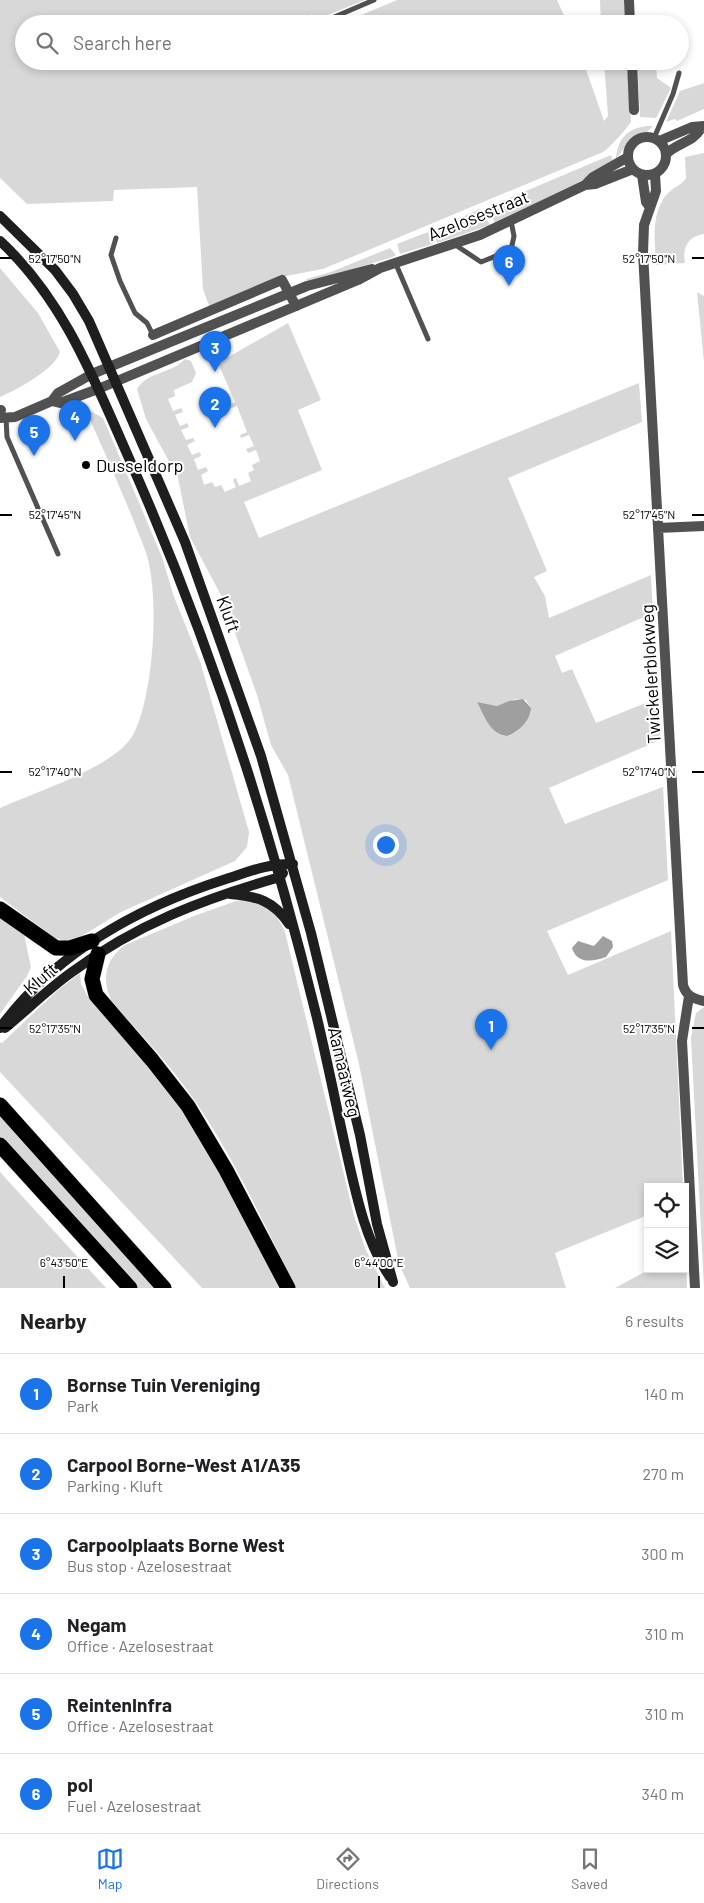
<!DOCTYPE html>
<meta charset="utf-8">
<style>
:root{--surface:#fff;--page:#f2f2f2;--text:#202124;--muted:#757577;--line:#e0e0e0;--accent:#1a73e8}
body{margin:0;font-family:Barlow,sans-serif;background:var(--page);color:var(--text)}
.controls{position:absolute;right:15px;bottom:15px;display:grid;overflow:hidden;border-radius:0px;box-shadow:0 2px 8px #0003}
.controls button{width:45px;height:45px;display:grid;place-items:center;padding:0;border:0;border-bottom:1px solid var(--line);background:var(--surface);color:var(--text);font:25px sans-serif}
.you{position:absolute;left:385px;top:844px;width:18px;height:18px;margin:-12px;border:4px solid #fff;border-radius:50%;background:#1a73e8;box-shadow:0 0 0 8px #1a73e833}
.badge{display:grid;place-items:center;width:32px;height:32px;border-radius:50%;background:var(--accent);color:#fff;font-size:16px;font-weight:700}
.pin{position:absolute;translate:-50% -41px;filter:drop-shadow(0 1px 2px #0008)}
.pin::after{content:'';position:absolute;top:26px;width:18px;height:15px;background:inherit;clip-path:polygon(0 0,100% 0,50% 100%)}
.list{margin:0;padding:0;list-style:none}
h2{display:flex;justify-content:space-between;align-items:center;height:65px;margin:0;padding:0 20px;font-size:21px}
h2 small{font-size:16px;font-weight:400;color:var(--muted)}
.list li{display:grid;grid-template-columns:32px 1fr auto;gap:15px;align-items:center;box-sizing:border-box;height:80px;padding:0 20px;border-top:1px solid var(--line)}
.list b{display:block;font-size:19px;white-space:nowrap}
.list p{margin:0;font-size:16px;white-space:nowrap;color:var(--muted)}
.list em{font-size:16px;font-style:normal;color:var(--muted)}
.icon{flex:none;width:28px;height:28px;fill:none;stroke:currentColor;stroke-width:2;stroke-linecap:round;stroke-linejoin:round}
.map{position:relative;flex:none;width:704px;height:1288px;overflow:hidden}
.search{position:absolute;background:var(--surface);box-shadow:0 2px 8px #0003;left:15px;right:15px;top:15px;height:55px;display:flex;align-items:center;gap:12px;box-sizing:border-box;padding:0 18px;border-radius:28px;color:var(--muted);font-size:19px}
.sheet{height:545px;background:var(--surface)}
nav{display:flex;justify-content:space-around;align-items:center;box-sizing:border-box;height:70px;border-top:1px solid var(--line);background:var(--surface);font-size:14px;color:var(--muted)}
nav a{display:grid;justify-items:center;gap:2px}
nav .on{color:var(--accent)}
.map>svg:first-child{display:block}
</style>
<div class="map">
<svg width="704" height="1288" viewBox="0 0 704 1288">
<rect width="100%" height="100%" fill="#fff"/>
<path fill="#d8d8d8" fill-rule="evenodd" d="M0,0H365L315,20L312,14L303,20L305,24H24V61H583L604,121L608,116L604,61H627L631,122C626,129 609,149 603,152L323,269L286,276L209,306L203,289L197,187L114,190L113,201L27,204L0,178Z
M397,0H557L568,24H340Z
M600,0H624L625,24H601Z
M637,61H656L657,78L671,88L656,118L640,117Z
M704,83V109L677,121L675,119L666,122L680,91Z
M647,126H653L647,132L632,138L616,159C617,139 628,128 647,126Z
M704,153V234C688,236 682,248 685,263L656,265C655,242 650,212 668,193C674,187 682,185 686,178L685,157Z
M611,155L613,161L583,180L495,223L489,210L490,206Z
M480,209L490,225L437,243L433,230Z
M428,232L433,244L400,254L397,244Z
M390,248L396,255L393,257L308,283L306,279L331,272Z
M0,268L38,313L60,352C56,369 16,390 0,397Z
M697,292L704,296V362Z
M288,323L321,400L298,410L322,470L244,502L259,538L639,383L642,422L508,478L547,571L534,577L545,596L549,618L651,575L653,613L555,656L562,673L572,669L596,723L658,698L660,740L549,788L565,824L663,787L668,880L547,931L568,975L671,931L683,1187H648V1215L555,1253L566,1288H410L399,1264L359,1064L288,775L271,745L257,695L223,599L190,537L178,478L146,419L137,389C148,371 172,374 185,359L191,361L196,373L192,382L174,390L175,396L168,399L173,411L181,408L183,412L175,415L180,426L187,423L189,427L181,430L186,440L193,438L195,441L187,445L192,455L200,452L201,456L194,459L198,470L206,467L208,471L201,475L204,485L212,482L215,487L221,485L225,492L236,487L233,480L236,478L239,486L251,481L248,473L254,470L252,465L260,461L256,450L248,453L246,449L254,446L249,435L241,438L240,435L247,432L237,406L229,409L227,406L235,402L218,363ZM516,699L526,700C528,704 531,707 531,711C530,721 514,738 504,736C490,733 483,714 477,702L497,706Z
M85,408L103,418L162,557L174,597L200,661L249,832L247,847L235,861L121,912L77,939C67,941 62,941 53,937L0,897V808C32,794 90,774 116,753C123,748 130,741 134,733C154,694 161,588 144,547C126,500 105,454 85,408Z
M250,899C269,906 277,914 285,932L354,1216L365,1248L385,1288H296C267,1230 240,1171 205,1116C179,1075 146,1039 113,1004C101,982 104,960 125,945L194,916L236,901Z
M0,915L24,934L31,967L27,976L0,1014Z
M80,973L81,984L88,997L158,1073L210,1148L279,1288H202L0,1072V1042L2,1043L58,990Z
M704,1007V1288L691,1038L696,1013Z
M0,1116L158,1288H137L0,1140Z
M0,1172L106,1288H0Z
M686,1251L687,1288H615L650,1269H685Z"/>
<path fill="#9f9f9f" d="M523,699L531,708C531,720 518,733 507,736C490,735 484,715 477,702L497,706L509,701Z
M603,936L612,941L613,947L606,957C592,962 577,964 572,948L578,941L594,946Z"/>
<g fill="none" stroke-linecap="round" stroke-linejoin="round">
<defs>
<path id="motorway" d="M0,909L56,948H70L92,941
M98,954L92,979L96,995L152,1060L188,1106L226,1170L288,1288
M0,1105L164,1288
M0,1145L130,1288"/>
</defs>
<use href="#motorway" stroke="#dbdbdb" stroke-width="16"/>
<path stroke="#515151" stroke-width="5" d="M318,24L374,0
M654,138L673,94L679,73
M116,238L111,255L120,281L135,313L147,323L153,335
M454,244L481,262L511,250L514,236L511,221
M395,262L428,339
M6,418L7,437L58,554"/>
<path stroke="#515151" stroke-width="10" d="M629,0L630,24
M632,61L634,110
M655,174L656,191L644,225L643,253L683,985C686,996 694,999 704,1001
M642,175L646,202L649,206
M153,335L282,280L296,306
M52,401L60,403L98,389
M0,410H1
M0,418L15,417L52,401L58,393L92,374
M658,528L704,526
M689,996L682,1041L695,1288"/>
<path stroke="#515151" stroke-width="10" d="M628 156a19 19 0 1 1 38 0a19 19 0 1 1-38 0Z
M659,141L692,127L704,126
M666,154C677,143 694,142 701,128
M585,185L595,184L633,169
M92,374L307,286L372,269
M98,389L358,280L380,268L480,235L585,185L593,177L628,157"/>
<path stroke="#1e1e1e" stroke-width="10" d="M0,216L55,270L73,294L89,321L185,542L261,756L311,933L360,1135L377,1224L393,1282
M0,241C63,299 94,379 128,456C208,636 269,823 316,1014C327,1059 336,1105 346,1150C356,1194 365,1240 390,1277
M230,894C257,896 274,901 289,924
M0,1028C55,953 138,907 226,879C248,872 269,863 293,864
M5,1028C27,1010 48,989 72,972C137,924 203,899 280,877L283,873"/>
<use href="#motorway" stroke="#000" stroke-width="15"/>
</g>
<path fill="none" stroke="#000" stroke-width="2" d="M0,258H12M692,258H704M0,515H12M692,515H704M0,772H12M692,772H704M0,1028H12M692,1028H704M64,1276V1288M379,1276V1288"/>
<circle fill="#000" stroke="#fff" stroke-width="2" cx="86" cy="465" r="5"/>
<g text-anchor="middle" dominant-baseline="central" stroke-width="4" stroke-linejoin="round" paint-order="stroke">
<g font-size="18" fill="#000" stroke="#fff">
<text transform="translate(478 215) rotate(-22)">Azelosestraat</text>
<text transform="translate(229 614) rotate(70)">Kluft</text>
<text transform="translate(650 674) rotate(-93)">Twickelerblokweg</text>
<text transform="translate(40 978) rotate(-41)">Kluft</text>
<text transform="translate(345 1072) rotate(77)">Aamaatweg</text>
</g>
<g font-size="18" fill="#000" stroke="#fff" text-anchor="start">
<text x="96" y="465">Dusseldorp</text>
</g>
</g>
<g font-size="12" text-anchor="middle" fill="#000" stroke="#fff" stroke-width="4" stroke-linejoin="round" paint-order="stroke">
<text x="55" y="263">52°17'50"N</text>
<text x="649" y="263">52°17'50"N</text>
<text x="55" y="519">52°17'45"N</text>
<text x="649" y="519">52°17'45"N</text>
<text x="55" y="776">52°17'40"N</text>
<text x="649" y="776">52°17'40"N</text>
<text x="55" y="1033">52°17'35"N</text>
<text x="649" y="1033">52°17'35"N</text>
<text x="64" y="1267">6°43'50"E</text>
<text x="379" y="1267">6°44'00"E</text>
</g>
</svg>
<div class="controls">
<button><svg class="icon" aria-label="locate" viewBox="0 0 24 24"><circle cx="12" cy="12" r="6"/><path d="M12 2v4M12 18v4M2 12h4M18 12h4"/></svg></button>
<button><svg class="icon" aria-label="layers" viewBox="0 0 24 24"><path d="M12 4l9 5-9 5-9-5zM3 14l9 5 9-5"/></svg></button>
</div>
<div class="you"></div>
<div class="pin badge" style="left:491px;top:1050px">1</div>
<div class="pin badge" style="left:215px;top:428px">2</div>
<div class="pin badge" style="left:215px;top:372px">3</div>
<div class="pin badge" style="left:75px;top:441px">4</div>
<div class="pin badge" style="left:34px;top:456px">5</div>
<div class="pin badge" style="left:509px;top:286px">6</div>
<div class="search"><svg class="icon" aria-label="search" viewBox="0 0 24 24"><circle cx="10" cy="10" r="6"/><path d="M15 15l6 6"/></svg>Search here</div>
</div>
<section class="sheet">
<h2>Nearby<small>6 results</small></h2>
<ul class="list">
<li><span class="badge">1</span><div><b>Bornse Tuin Vereniging</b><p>Park</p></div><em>140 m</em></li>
<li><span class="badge">2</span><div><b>Carpool Borne-West A1/A35</b><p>Parking · Kluft</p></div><em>270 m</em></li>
<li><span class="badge">3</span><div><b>Carpoolplaats Borne West</b><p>Bus stop · Azelosestraat</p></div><em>300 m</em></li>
<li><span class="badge">4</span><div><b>Negam</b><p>Office · Azelosestraat</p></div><em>310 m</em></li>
<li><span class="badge">5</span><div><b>ReintenInfra</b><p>Office · Azelosestraat</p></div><em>310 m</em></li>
<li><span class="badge">6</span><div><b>pol</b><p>Fuel · Azelosestraat</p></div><em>340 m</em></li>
</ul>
</section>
<nav>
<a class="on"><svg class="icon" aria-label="map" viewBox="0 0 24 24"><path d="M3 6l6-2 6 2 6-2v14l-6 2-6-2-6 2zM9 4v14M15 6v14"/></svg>Map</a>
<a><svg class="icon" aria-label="directions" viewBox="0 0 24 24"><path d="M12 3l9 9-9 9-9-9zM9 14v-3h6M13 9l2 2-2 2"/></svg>Directions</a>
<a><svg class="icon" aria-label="saved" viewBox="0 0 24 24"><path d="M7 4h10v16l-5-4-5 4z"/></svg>Saved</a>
</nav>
